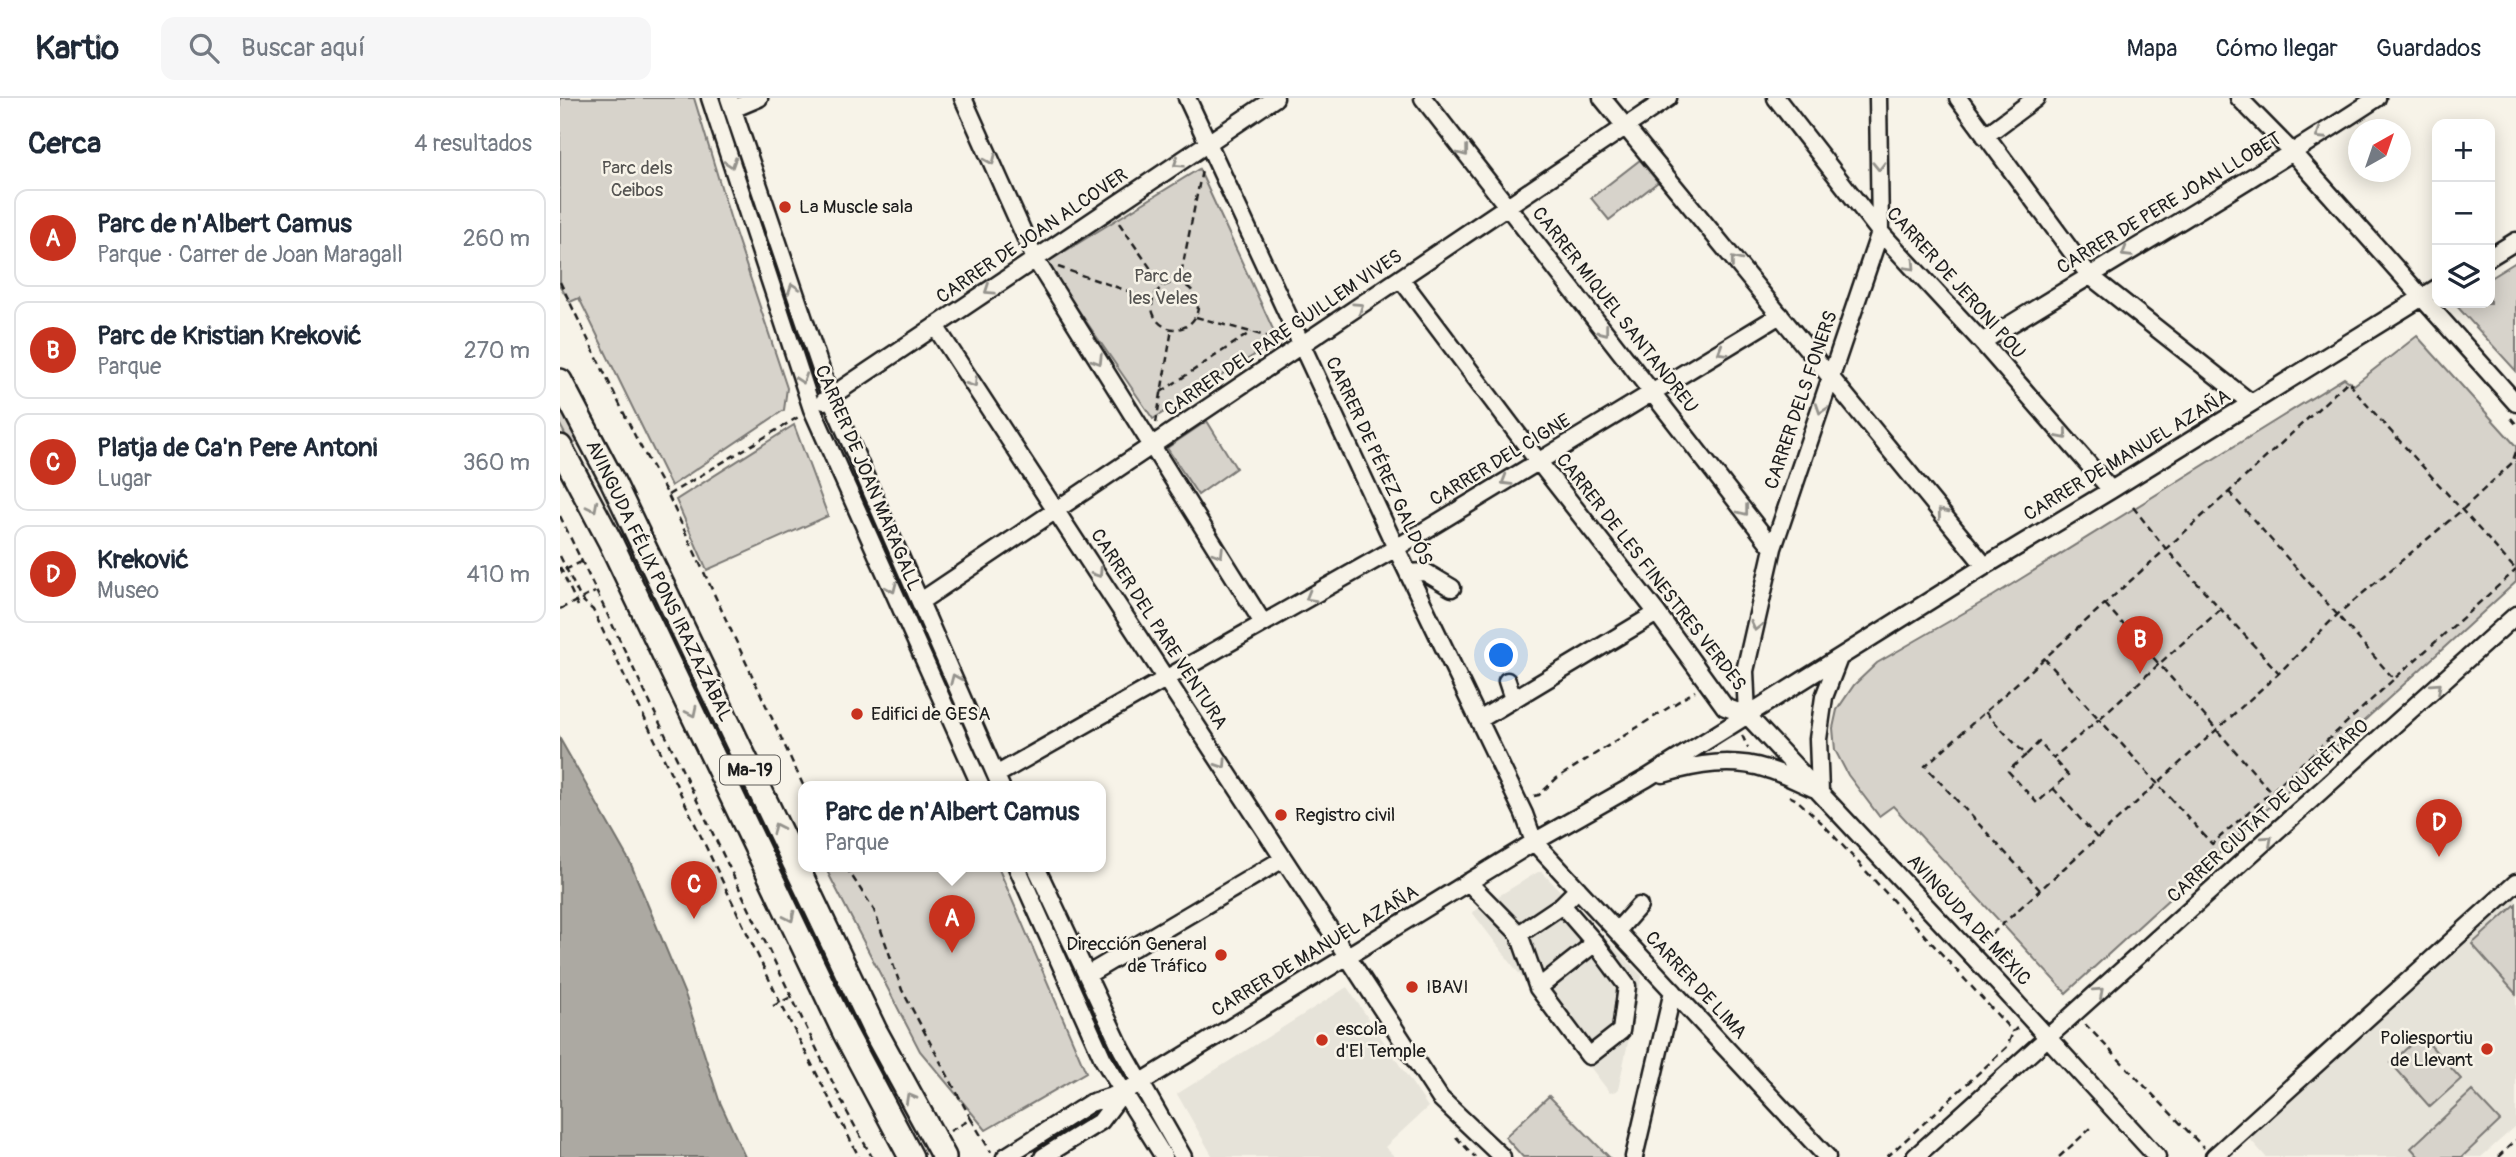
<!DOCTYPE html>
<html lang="es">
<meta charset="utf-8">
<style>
:root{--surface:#fff;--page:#f6f6f7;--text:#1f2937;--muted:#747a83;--line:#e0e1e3;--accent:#c8321e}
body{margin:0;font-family:Pangolin,sans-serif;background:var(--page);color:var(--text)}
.controls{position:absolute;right:21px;top:21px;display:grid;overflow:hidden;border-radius:14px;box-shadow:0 4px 18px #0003}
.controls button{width:63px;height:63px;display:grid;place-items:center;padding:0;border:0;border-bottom:2px solid var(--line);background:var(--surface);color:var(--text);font:35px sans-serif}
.compass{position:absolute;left:1788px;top:21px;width:63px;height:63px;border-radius:50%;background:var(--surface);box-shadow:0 4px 18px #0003;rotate:40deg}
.you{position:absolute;left:942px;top:558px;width:24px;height:24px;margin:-18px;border:5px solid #fff;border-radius:50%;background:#1a73e8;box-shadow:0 0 0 10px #1a73e833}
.badge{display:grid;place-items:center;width:46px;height:46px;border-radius:50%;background:var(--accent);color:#fff;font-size:23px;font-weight:700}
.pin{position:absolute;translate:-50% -58px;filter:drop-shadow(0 2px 4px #0008)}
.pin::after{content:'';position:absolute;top:37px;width:24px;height:21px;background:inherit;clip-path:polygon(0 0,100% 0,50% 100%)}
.popup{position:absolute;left:238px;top:683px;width:308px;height:91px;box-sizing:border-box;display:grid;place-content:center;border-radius:14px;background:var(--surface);filter:drop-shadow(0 2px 5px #0005);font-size:23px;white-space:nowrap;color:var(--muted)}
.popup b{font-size:26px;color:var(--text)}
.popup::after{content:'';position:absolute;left:50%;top:100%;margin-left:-14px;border:14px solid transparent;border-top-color:var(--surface)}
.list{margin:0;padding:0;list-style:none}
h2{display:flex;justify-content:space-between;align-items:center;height:91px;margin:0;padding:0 28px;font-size:30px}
h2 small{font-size:23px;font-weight:400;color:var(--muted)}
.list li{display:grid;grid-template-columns:46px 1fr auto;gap:21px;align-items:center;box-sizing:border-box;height:98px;margin:0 14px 14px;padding:0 14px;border:2px solid var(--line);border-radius:14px}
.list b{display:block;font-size:26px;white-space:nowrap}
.list p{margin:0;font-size:23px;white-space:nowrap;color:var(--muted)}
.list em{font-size:23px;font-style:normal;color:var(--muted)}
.icon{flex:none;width:38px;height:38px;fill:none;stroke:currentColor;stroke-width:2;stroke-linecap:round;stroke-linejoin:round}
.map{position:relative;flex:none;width:1956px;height:1059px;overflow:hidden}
header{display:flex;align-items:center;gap:42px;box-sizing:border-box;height:98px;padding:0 35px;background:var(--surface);border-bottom:2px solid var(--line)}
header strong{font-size:33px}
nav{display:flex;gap:38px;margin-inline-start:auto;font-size:24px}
.search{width:490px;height:63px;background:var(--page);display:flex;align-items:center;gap:18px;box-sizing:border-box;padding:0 24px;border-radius:14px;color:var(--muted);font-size:26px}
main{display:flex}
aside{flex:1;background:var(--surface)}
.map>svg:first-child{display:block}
</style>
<header>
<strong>Kartio</strong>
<div class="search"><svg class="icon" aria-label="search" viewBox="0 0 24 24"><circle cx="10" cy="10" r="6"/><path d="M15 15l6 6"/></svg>Buscar aquí</div>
<nav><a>Mapa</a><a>Cómo llegar</a><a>Guardados</a></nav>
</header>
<main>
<aside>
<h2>Cerca<small>4 resultados</small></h2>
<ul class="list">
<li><span class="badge">A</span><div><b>Parc de n'Albert Camus</b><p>Parque · Carrer de Joan Maragall</p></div><em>260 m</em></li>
<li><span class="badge">B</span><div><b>Parc de Kristian Kreković</b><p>Parque</p></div><em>270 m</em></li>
<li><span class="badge">C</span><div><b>Platja de Ca'n Pere Antoni</b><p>Lugar</p></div><em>360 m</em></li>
<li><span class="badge">D</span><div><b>Kreković</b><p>Museo</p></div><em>410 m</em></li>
</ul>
</aside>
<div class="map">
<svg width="1956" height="1059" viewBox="0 0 1956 1059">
<rect width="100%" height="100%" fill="#f7f3e8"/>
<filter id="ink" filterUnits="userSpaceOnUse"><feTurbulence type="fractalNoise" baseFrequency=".0143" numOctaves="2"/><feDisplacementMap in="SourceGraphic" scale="14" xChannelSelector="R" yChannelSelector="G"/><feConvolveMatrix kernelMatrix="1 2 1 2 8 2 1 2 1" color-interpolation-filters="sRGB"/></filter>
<g filter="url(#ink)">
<path fill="#e6e3d9" d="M978,774H982L1082,878L1058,992L1050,995L912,814Z
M1956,797V1028L1921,1059H1706L1689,1040Z
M787,889L868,1009L825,1049L835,1059H653L617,996Z"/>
<path fill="#d7d3cb" stroke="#7a7874" stroke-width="2" d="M0,0H134L171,122L227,290L224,312L111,388L19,200L10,204L0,188Z
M1080,62L1098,84L1049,122L1031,100Z
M639,71L718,242L593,321L486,165Z
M1956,164V273L1894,205H1930V180Z
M1857,238L1956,348V484L1506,895L1333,708L1319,718L1288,677L1275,652L1273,630L1277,612L1294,587L1317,565L1433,498L1784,280L1794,287Z
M0,305L20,342L11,347L0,327Z
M647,323L676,370L638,397L607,350Z
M234,327L268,418L147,472L116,402Z
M265,769H438L526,974L426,1032L360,953Z
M1956,806V896L1912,846Z
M1861,937L1901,981L1870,1009L1831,965Z
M1912,993L1940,1023L1902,1059H1859L1851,1050Z
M989,998L1049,1059H963L945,1039Z"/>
<path fill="#aca9a2" stroke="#72716c" stroke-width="2" d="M0,641L70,764L126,899L159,1002L185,1059H0Z"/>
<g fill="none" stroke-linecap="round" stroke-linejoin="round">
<defs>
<path id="minor" d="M150,0L252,311L421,689
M169,0L270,298L441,689
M403,0L475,161L703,525
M627,0L836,450L964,716L974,744L1267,1059
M863,0L1213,450
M1042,0L1425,468
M1216,0L1320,134L1422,244L1551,392
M1398,0L1529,177L1691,305
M1679,0L1733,55L1956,305
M173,11L199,0
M1425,38L1476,0
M1930,159L1956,143
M841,181L978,363L1097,515L1165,609L1187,617L1437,884L1597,1059
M375,228L880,1000L942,1059
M1422,244C1553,162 1688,85 1817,0
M264,303L715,0
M848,475L865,474L892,490
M361,503L1108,0
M947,583L953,601
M1187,617L1185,573L1213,450L1320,134L1318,0
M919,622L1097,515
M1103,676C1137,666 1172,660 1207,671C1222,675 1238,684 1253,690
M436,677L836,450L1220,217
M1260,694L1258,641L1264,599L1279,560
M457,769L543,961L604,1059
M476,769L562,952L623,1059
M908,784L959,836L978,890L1029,958L1061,933L1067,888L1035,845L1002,807
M1057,833L1079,808
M959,836L1002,807L1018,791
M527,877L723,761
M978,890L1035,845
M445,1059L530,1005L562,995L580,985L974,744L1087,680L1425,468L1551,392L1877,190
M483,1059L541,1023L562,995
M1074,1059L1113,893
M1355,1059L1956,517
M1654,1059L1956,785"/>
<path id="highway" d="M0,283L52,382L315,933L384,1059
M0,349L50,443L285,935L351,1059"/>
</defs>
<use href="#minor" stroke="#1c1c1c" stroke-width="21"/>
<use href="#highway" stroke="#1c1c1c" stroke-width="28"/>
<path stroke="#1c1c1c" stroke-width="2.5" stroke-dasharray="7 5" stroke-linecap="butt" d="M559,125L603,188
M498,169L591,201
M0,184L78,344L108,397L244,689
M592 208a23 23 0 1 1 46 0a23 23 0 1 1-46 0Z
M619,186L642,72
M636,219L720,242
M601,294L691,234
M1951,320L1956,326
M596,325L612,231
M1956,354L1952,365L1902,412L1778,516L1719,575L1480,792L1365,668L1669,394L1788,283L1800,299L1956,472V471
M1669,394L1834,581L1956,472
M108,397L240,318
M1573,409L1606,451L1719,575
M0,418L287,1014L312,1059
M0,458L21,501L33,512L220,904L299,1059
M0,469L18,508
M5,472L21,464
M1545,506L1599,566L1661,511
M0,511L35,494
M1484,560L1539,621L1599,566L1711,694L1834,581
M1425,614L1466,657L1479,644L1493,660L1539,621L1652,746L1710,695
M1182,637L1188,650
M1466,657L1448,673L1477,705L1508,677L1493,661
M1493,690L1537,740
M974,698L979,697L997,680L1135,593
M1229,698L1237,702L1262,725L1453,934
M286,769L314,812L342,892L411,1021
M1423,844L1480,792
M213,908L231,899
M1525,926L1644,1050
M390,1033L411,1021L431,1054
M896,1039L915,1059
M1327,1059L1447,949L1453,934L1457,930
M1499,1059L1531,1030
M1938,1059L1956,1042"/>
<use href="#minor" stroke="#f7f3e8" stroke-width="16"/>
<use href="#highway" stroke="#f7f3e8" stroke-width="23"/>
</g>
<defs><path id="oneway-chevron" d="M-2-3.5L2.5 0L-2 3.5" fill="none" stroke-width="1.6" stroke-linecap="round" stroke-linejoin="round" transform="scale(1.75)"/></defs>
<g stroke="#94928c">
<use href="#oneway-chevron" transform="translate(1760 37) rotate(147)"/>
<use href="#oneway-chevron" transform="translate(904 54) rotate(52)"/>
<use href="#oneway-chevron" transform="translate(431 62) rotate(66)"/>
<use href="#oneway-chevron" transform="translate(171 65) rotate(72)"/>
<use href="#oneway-chevron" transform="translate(618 65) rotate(146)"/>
<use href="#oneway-chevron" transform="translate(1319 68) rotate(89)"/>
<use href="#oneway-chevron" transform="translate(1566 155) rotate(149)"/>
<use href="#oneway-chevron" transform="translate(1175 163) rotate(-129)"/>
<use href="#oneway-chevron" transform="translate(1351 168) rotate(47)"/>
<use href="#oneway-chevron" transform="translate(233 190) rotate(-109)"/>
<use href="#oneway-chevron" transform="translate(429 192) rotate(146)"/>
<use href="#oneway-chevron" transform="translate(799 209) rotate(-34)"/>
<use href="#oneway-chevron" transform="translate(1044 233) rotate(52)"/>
<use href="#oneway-chevron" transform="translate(1162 253) rotate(148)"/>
<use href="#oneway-chevron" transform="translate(538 262) rotate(58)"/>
<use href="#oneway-chevron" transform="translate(242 281) rotate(72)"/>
<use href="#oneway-chevron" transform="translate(413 285) rotate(57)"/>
<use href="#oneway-chevron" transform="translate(1261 311) rotate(109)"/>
<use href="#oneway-chevron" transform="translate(1503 337) rotate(49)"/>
<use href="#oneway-chevron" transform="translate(946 383) rotate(149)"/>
<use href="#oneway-chevron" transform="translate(33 409) rotate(63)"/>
<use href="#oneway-chevron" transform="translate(1184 413) rotate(52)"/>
<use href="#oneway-chevron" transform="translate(1382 415) rotate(-129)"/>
<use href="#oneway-chevron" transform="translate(659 455) rotate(58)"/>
<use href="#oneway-chevron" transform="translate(538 475) rotate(57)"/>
<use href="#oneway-chevron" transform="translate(332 490) rotate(66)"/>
<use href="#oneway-chevron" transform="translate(750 499) rotate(150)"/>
<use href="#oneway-chevron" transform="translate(1196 528) rotate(103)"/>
<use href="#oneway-chevron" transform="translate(395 581) rotate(-113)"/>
<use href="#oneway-chevron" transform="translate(1877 589) rotate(-42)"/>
<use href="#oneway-chevron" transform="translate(132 614) rotate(64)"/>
<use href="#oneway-chevron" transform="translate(662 666) rotate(57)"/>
<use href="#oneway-chevron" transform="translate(217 730) rotate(-115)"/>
<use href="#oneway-chevron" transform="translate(1708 742) rotate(-42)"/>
<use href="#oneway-chevron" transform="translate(230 819) rotate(64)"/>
<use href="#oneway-chevron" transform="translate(1539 894) rotate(-42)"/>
<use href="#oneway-chevron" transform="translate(350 1000) rotate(-119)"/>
</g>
</g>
<g fill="#c8321e" stroke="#f7f3e8" stroke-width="2.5">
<circle cx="225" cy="109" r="7"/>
<circle cx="297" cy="616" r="7"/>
<circle cx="721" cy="717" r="7"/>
<circle cx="661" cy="857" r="7"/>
<circle cx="852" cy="889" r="7"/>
<circle cx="762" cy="942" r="7"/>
<circle cx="1927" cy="951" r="7"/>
</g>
<g text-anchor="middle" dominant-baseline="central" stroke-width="5" stroke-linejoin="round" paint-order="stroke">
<rect fill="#f7f3e8" stroke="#5e5c59" stroke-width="2" x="160" y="657.5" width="60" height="29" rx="5"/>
<g font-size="18" font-weight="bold" fill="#1c1c1c">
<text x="190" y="672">Ma-19</text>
</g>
<g font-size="19" fill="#545351" stroke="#f7f3e8">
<text x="77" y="70">Parc dels<tspan x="77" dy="22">Ceibos</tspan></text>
<text x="603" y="178">Parc de<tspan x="603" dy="22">les Veles</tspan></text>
</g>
<g font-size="19" fill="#1c1c1c" stroke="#f7f3e8">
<text transform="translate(1609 105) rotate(-31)">CARRER DE PERE JOAN LLOBET</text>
<text transform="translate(472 138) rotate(-34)">CARRER DE JOAN ALCOVER</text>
<text transform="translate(1396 185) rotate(48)">CARRER DE JERONI POU</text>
<text transform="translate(1055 212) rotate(52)">CARRER MIQUEL SANTANDREU</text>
<text transform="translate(723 235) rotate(-34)">CARRER DEL PARE GUILLEM VIVES</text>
<text transform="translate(1241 302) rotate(-71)">CARRER DELS FONERS</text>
<text transform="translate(1567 357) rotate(-31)">CARRER DE MANUEL AZAÑA</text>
<text transform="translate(940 362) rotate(-31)">CARRER DEL CIGNE</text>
<text transform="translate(819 363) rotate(65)">CARRER DE PÉREZ GALDÓS</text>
<text transform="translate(308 380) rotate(67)">CARRER DE JOAN MARAGALL</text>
<text transform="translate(1091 474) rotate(52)">CARRER DE LES FINESTRES VERDES</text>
<text transform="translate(99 483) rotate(64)">AVINGUDA FÉLIX PONS IRAZAZÁBAL</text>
<text transform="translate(599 531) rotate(57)">CARRER DEL PARE VENTURA</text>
<text transform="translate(1708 713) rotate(-42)">CARRER CIUTAT DE QUERÈTARO</text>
<text transform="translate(1409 822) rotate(47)">AVINGUDA DE MÈXIC</text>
<text transform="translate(755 853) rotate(-31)">CARRER DE MANUEL AZAÑA</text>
<text transform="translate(1136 887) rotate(47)">CARRER DE LIMA</text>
</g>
<g font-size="19" fill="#1c1c1c" stroke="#f7f3e8" text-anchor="start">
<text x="239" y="109">La Muscle sala</text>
<text x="311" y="616">Edifici de GESA</text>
<text x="735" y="717">Registro civil</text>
<text x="647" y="846" text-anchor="end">Dirección General<tspan x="647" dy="22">de Tráfico</tspan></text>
<text x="866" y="889">IBAVI</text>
<text x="776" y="931">escola<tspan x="776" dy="22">d'El Temple</tspan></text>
<text x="1913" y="940" text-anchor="end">Poliesportiu<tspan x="1913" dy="22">de Llevant</tspan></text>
</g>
</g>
</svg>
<div class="controls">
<button>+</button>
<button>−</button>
<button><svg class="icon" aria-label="layers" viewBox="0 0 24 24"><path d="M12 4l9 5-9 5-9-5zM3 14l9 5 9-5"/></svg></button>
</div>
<svg class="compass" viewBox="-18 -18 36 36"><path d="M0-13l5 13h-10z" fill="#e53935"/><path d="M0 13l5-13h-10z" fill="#747a83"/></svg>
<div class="you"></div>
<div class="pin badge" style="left:392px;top:855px">A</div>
<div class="popup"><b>Parc de n'Albert Camus</b>Parque</div>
<div class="pin badge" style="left:1580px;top:576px">B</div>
<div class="pin badge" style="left:134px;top:821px">C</div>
<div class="pin badge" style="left:1879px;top:759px">D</div>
</div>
</main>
